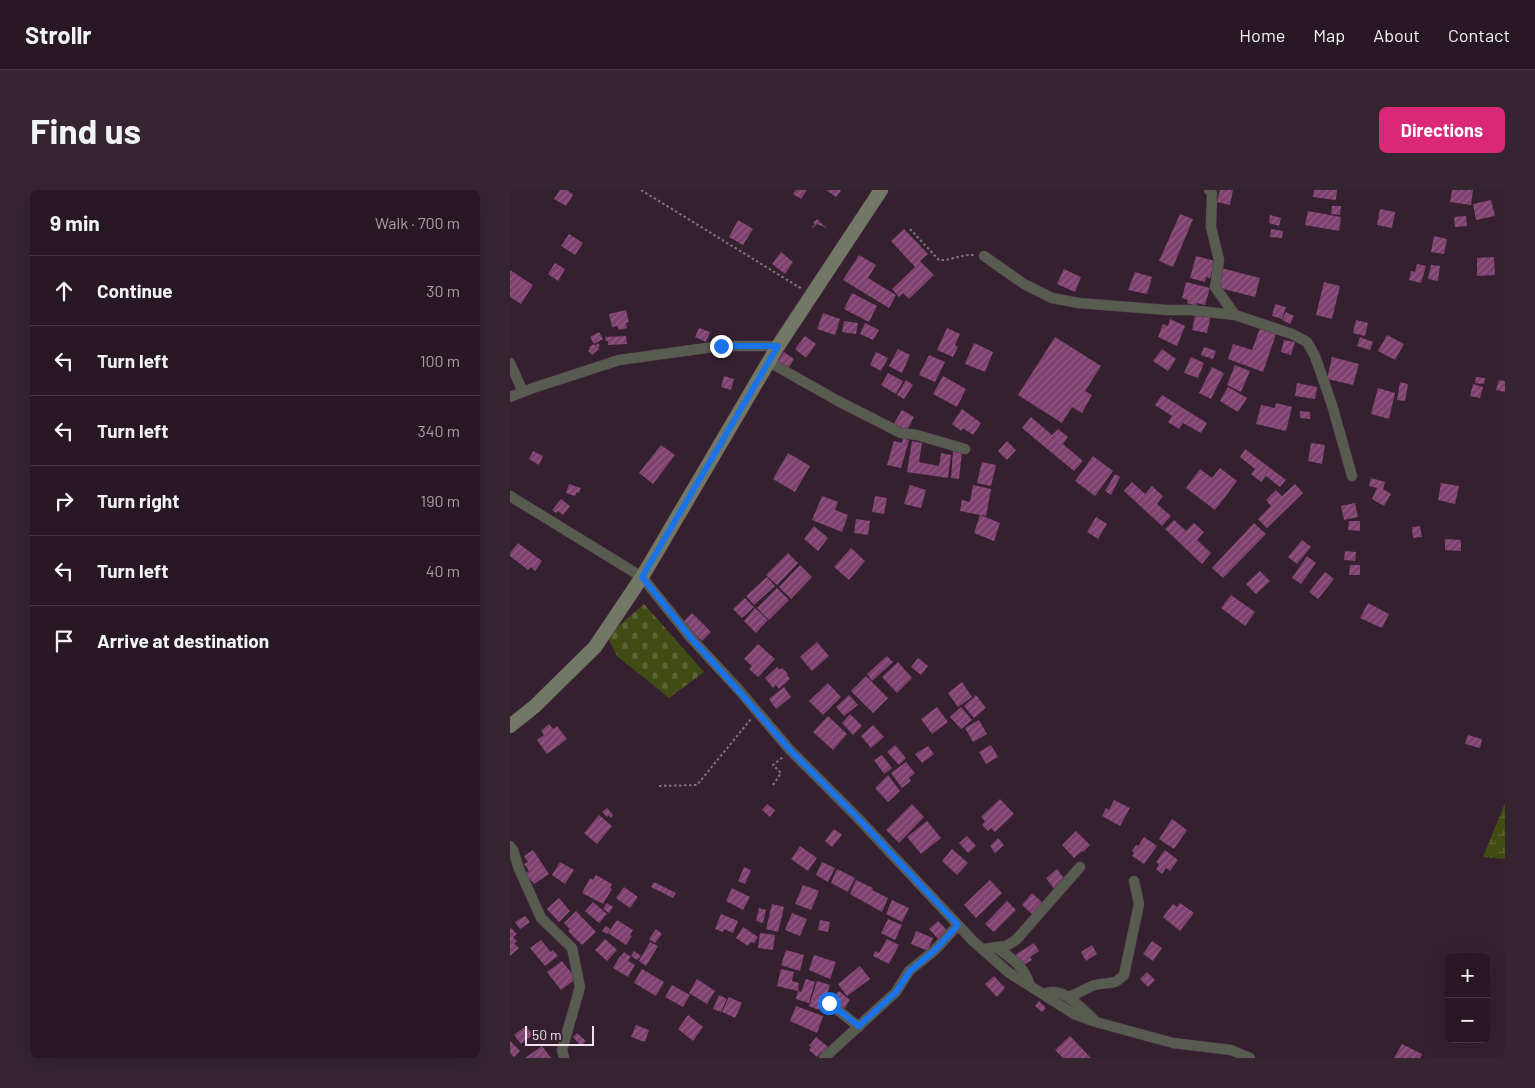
<!DOCTYPE html>
<meta charset="utf-8">
<style>
:root{--surface:#281823;--page:#342530;--text:#f1f3f6;--muted:#a5a0a6;--line:#443741;--accent:#db2777}
body{margin:0;font-family:Barlow,sans-serif;background:var(--page);color:var(--text)}
.controls{position:absolute;right:15px;bottom:15px;display:grid;overflow:hidden;border-radius:8px;box-shadow:0 5px 20px #0002}
.controls button{width:45px;height:45px;display:grid;place-items:center;padding:0;border:0;border-bottom:1px solid var(--line);background:var(--surface);color:var(--text);font:25px sans-serif}
.scale{position:absolute;left:15px;bottom:12px;width:69px;box-sizing:border-box;padding-left:5px;border:2px solid #f0e1eb;border-top:0;font-size:14px;line-height:18px;white-space:nowrap;color:#f0e1eb;-webkit-text-stroke:4px #35202f;paint-order:stroke}
.stop{position:absolute;width:15px;height:15px;margin:-11px;border:4px solid #1a73e8;border-radius:50%;background:#fff}
.stop.end{background:#1a73e8;border-color:#fff;box-shadow:0 1px 5px #0008}
.list{margin:0;padding:0;list-style:none}
h2{display:flex;justify-content:space-between;align-items:center;height:65px;margin:0;padding:0 20px;font-size:21px}
h2 small{font-size:16px;font-weight:400;color:var(--muted)}
.list li{display:grid;grid-template-columns:32px 1fr auto;gap:15px;align-items:center;box-sizing:border-box;height:70px;padding:0 20px;border-top:1px solid var(--line)}
.list b{display:block;font-size:19px;white-space:nowrap}
.list em{font-size:16px;font-style:normal;color:var(--muted)}
.icon{flex:none;width:28px;height:28px;fill:none;stroke:currentColor;stroke-width:2;stroke-linecap:round;stroke-linejoin:round}
.map{position:relative;flex:none;width:995px;height:868px;overflow:hidden;border-radius:8px}
header{display:flex;align-items:center;gap:30px;box-sizing:border-box;height:70px;padding:0 25px;background:var(--surface);border-bottom:1px solid var(--line)}
header strong{font-size:24px}
nav{display:flex;gap:28px;margin-inline-start:auto;font-size:18px}
.intro{display:flex;align-items:center;justify-content:space-between;box-sizing:border-box;height:120px;padding:0 30px}
h1{margin:0;font-size:35px}
.button{padding:12px 22px;border-radius:8px;background:var(--accent);color:#fff;font-size:18px;font-weight:700}
main{display:flex;gap:30px;padding:0 30px}
aside{flex:1;background:var(--surface);border-radius:8px;box-shadow:0 5px 20px #0002}
.map>svg:first-child{display:block}
</style>
<header>
<strong>Strollr</strong>
<nav><a>Home</a><a>Map</a><a>About</a><a>Contact</a></nav>
</header>
<div class="intro"><h1>Find us</h1><a class="button">Directions</a></div>
<main>
<aside>
<h2>9 min<small>Walk · 700 m</small></h2>
<ul class="list">
<li><svg class="icon" aria-label="ahead" viewBox="0 0 24 24"><path d="M12 20V5M6 11l6-6 6 6"/></svg><div><b>Continue</b></div><em>30 m</em></li>
<li><svg class="icon" aria-label="left" viewBox="0 0 24 24"><path d="M17 20v-9H6M10 6l-5 5 5 5"/></svg><div><b>Turn left</b></div><em>100 m</em></li>
<li><svg class="icon" aria-label="left" viewBox="0 0 24 24"><path d="M17 20v-9H6M10 6l-5 5 5 5"/></svg><div><b>Turn left</b></div><em>340 m</em></li>
<li><svg class="icon" aria-label="right" viewBox="0 0 24 24"><path d="M7 20v-9h11M14 6l5 5-5 5"/></svg><div><b>Turn right</b></div><em>190 m</em></li>
<li><svg class="icon" aria-label="left" viewBox="0 0 24 24"><path d="M17 20v-9H6M10 6l-5 5 5 5"/></svg><div><b>Turn left</b></div><em>40 m</em></li>
<li><svg class="icon" aria-label="arrive" viewBox="0 0 24 24"><path d="M6 21V4h12l-3 4 3 4H6"/></svg><div><b>Arrive at destination</b></div></li>
</ul>
</aside>
<div class="map">
<svg width="995" height="868" viewBox="0 0 995 868">
<defs>
<pattern id="wetland-marsh" width="20" height="14" patternUnits="userSpaceOnUse" patternTransform="scale(1.25)"><rect width="20" height="14" fill="#414b14"/><path d="M1 5h8M5 5V1M11 12h8M15 12V8" fill="none" stroke="#5d6536"/></pattern>
<pattern id="cemetery-stones" width="16" height="16" patternUnits="userSpaceOnUse" patternTransform="scale(1.25)"><rect width="16" height="16" fill="#414b14"/><path d="M2 7V4a2 2 0 0 1 4 0v3zM10 15v-3a2 2 0 0 1 4 0v3z" fill="#5d6536"/></pattern>
<pattern id="building-hatch" width="6" height="6" patternUnits="userSpaceOnUse" patternTransform="scale(1.25)"><rect width="6" height="6" fill="#7f416f"/><path d="M-1 1l2-2M0 6l6-6M5 7l2-2" fill="none" stroke="#915c84"/></pattern>
</defs>
<rect width="100%" height="100%" fill="#35202f"/>
<path fill="url(#wetland-marsh)" d="M995,613V669L973,667Z"/>
<path fill="url(#cemetery-stones)" d="M134,414L194,482L159,508L107,466L97,446Z"/>
<path fill="url(#building-hatch)" d="M50,0H57L63,5L56,16L44,9Z
M286,0H297L291,9L283,4Z
M316,0H330L331,1L326,7Z
M710,0H723L720,15L707,12Z
M804,0H827L826,10L803,7Z
M942,0H963L961,15L940,12Z
M981,10L985,26L966,30L963,14Z
M822,16H831L830,25L821,24Z
M870,19L885,22L882,38L867,35Z
M798,21L831,27L829,41L795,35Z
M670,24L683,29L663,77L649,71Z
M760,25L771,28L769,36L759,33Z
M956,26L957,36L945,37L944,27Z
M307,29L311,33L317,38L307,34L303,38L302,37L305,34L303,33Z
M228,30L243,39L233,55L219,47Z
M394,39L418,64L410,71L424,85L399,109L393,103L389,107L382,99L405,77L381,51Z
M761,39L773,41L772,48L760,47Z
M59,44L73,53L65,65L51,56Z
M924,46L937,49L934,64L921,62Z
M271,62L283,72L275,84L262,74Z
M349,65L366,75L358,88L386,105L379,118L333,90Z
M686,66L705,71L700,88L696,87L695,92L680,88Z
M984,67L985,85L967,86V68Z
M45,73L55,79L48,91L38,84Z
M907,74L916,76L911,93L899,90L901,81L905,82Z
M921,75L930,76L928,91L918,89Z
M711,78L750,88L745,107L706,97Z
M554,79L571,87L565,102L547,94Z
M0,80L23,95L11,114L0,107Z
M625,82L642,87L637,104L618,100Z
M676,92L700,98L695,115L687,113L686,116L677,113L678,110L672,108Z
M814,92L830,96L822,129L806,125Z
M342,103L367,116L359,132L334,119Z
M765,114L776,117L772,129L762,126Z
M116,120L119,132L116,133L117,138L109,140L107,136L102,137L99,124Z
M686,121L701,125L697,143L682,140Z
M776,122L784,126L780,134L772,130Z
M313,123L330,129L325,145L307,139Z
M660,129L675,136L667,156L648,147L653,134L658,136Z
M846,130L858,133L855,146L843,143Z
M334,131L348,133L346,144L332,142Z
M355,133L369,140L363,150L350,144Z
M189,138L200,142L196,152L185,147Z
M437,138L450,144L445,155L448,157L443,167L427,160Z
M750,138L766,144L753,182L718,169L723,154L742,160Z
M89,142L93,149L84,154L85,156L88,153L90,156L88,157L89,159L82,165L78,161L80,159L79,157L84,154L80,147Z
M877,145L894,154L885,170L868,161Z
M116,146L117,154L98,155V151H96L95,147Z
M295,146L306,154L296,168L285,159Z
M545,147L591,176L575,201L582,205L572,223L562,217L552,233L508,205Z
M850,147L863,152L860,160L847,156Z
M774,150L785,152L781,165L771,162Z
M464,153L483,162L475,182L455,174Z
M694,157L706,161L703,169L691,165Z
M388,159L400,165L392,183L379,176Z
M652,159L666,169L658,181L643,171Z
M274,162L284,169L278,179L267,172Z
M366,162L378,168L371,181L360,175Z
M419,165L435,172L425,192L409,185Z
M681,167L694,173L688,188L674,183Z
M822,167L849,174L843,195L817,189Z
M725,175L740,181L731,202L717,195Z
M702,177L714,183L701,209L689,203Z
M378,183L393,191L386,204L371,195Z
M214,186L224,189L221,200L211,197Z
M433,186L456,199L447,217L423,204Z
M966,187L975,188L974,194L965,193Z
M396,190L403,195L394,209L387,205Z
M989,190L995,191V202L986,200Z
M890,192L898,194L895,211L887,210Z
M787,193L807,197L805,209L785,206Z
M963,194L973,197L970,208L960,206Z
M718,197L737,208L728,222L710,211Z
M868,198L885,203L879,229L861,224Z
M652,205L697,233L691,243L673,233L669,239L658,232L662,226L645,215Z
M766,213L782,217L776,241L746,234L751,215L765,218Z
M452,219L471,233L463,245L453,238L451,241L442,234Z
M392,220L404,227L396,242L383,235Z
M790,221L800,222V229L790,228Z
M521,227L542,245L548,239L558,247L553,254L573,271L564,281L512,238Z
M393,248L399,250L391,278L377,275L384,251L392,253Z
M402,251L412,253L409,272L429,276L431,263L441,265L438,288L397,282Z
M497,251L506,260L497,270L488,261Z
M801,253L815,255L812,274L798,271Z
M151,255L165,265L143,294L129,283Z
M735,259L776,290L770,297L756,286L751,292L741,284L745,279L730,267Z
M23,261L33,266L29,275L19,269Z
M443,261L452,262L449,289L441,288Z
M278,263L300,276L285,302L263,289Z
M583,266L603,281L585,306L565,291Z
M472,272L486,275L481,296L467,293Z
M710,278L727,291L705,320L676,298L690,279L702,288Z
M605,284L610,287L601,305L595,301Z
M861,288L875,292L873,299L881,304L874,316L862,309L867,298L859,296Z
M622,292L635,304L642,296L653,306L647,314L661,326L652,336L614,301Z
M931,293L949,296L945,314L928,310Z
M59,294L71,298L69,303L67,302L65,306L56,303Z
M785,294L793,303L757,338L748,329L761,316L756,310L766,300L772,306Z
M400,295L416,300L411,318L394,314Z
M463,295L481,299L476,326L450,321L452,310L460,312Z
M312,306L328,312L325,320L338,325L332,342L302,330Z
M365,306L377,308L374,324L362,322Z
M51,309L60,316L53,325L48,321L46,323L42,320Z
M845,313L848,327L834,330L831,316Z
M470,325L490,333L484,351L464,343Z
M586,327L597,334L588,349L577,342Z
M346,329L360,331L358,345L344,343Z
M664,330L676,341L684,333L694,342L687,350L701,363L692,374L655,339Z
M839,331H850V341L838,340Z
M744,333L756,344L713,388L702,378Z
M304,336L318,348L308,361L294,349Z
M910,336L912,347L903,348L902,337Z
M935,349L951,350V361L935,360Z
M792,350L801,357L787,374L778,367Z
M8,353L32,371L25,381L21,377L18,380L0,366V363Z
M341,358L355,371L339,390L324,377Z
M835,361L846,362L845,371L834,370Z
M278,363L288,373L267,395L256,385Z
M797,366L806,373L791,394L782,388Z
M290,375L302,387L281,409L269,397Z
M840,375H850V385H839Z
M750,381L760,391L746,404L736,394Z
M815,382L824,389L808,409L799,402Z
M257,387L265,396L244,415L236,406Z
M267,398L279,410L259,430L247,418Z
M721,405L745,422L735,436L711,418Z
M235,408L244,417L232,428L223,419Z
M858,413L879,424L872,438L850,428Z
M245,418L258,430L246,443L234,431Z
M182,423L201,442L192,451L173,432Z
M307,452L319,466L302,481L290,467Z
M248,454L265,469L248,487L239,479L242,476L234,469Z
M377,466L383,472L362,491L357,484Z
M408,468L418,476L411,485L401,477Z
M388,472L402,488L387,503L372,487Z
M267,477L270,480L272,478L278,484L277,485L280,489L269,499L266,495L263,498L255,488Z
M356,486L378,508L363,523L341,501Z
M452,492L462,507L448,517L438,503Z
M318,493L331,507L313,525L299,511Z
M274,497L281,507L266,519L259,509Z
M339,505L348,515L334,526L326,517Z
M466,505L476,518L464,528L454,516Z
M427,517L438,532L422,544L411,529Z
M451,517L462,530L451,539L440,527Z
M340,524L352,536L343,545L332,533Z
M318,526L337,544L323,560L303,542Z
M469,530L477,544L463,552L455,538Z
M39,534L43,539L47,536L57,549L37,564L27,550L34,545L31,541Z
M363,535L374,547L361,558L351,546Z
M958,545L972,549L970,558L955,554Z
M385,555L396,568L389,575L377,562Z
M481,555L488,567L476,574L469,562Z
M418,556L424,564L412,573L405,564Z
M372,565L382,578L374,584L364,570Z
M396,572L405,583L399,588L401,591L392,598L381,583Z
M378,585L390,601L378,612L365,598Z
M490,609L504,624L485,642L481,638L478,641L472,635L475,631L471,627Z
M604,610L620,618L610,636L592,626L596,618L599,620Z
M257,614L265,620L260,627L252,620Z
M402,614L414,627L389,653L376,640Z
M97,618L103,625L101,628L99,625L97,627L92,622Z
M89,625L102,636L87,654L74,643Z
M662,629L677,640L664,659L649,649Z
M417,631L431,648L411,664L397,647Z
M324,639L332,645L322,657L315,651Z
M566,641L580,655L573,662L572,661L564,668L552,655Z
M457,646L466,656L458,663L449,653Z
M634,647L647,656L634,674L622,666L624,663L622,661L626,655L628,656Z
M488,648L494,655L485,663L480,656Z
M290,656L307,668L298,681L281,669Z
M442,659L458,673L447,685L432,671Z
M23,660L39,684L24,694L20,689L18,690L14,684L19,681L14,674L18,672L14,666Z
M655,660L668,670L660,681L656,678L652,684L646,679L649,674L646,672Z
M50,672L64,680L55,694L42,685Z
M312,672L325,678L318,692L306,685Z
M234,677L241,680L235,694L228,691Z
M327,679L345,688L338,702L321,693Z
M547,679L556,691L545,700L536,688Z
M86,685L102,694L100,698L102,699L93,714L72,703L80,688L83,690Z
M346,690L363,698L362,700L378,708L372,722L340,704Z
M480,690L492,703L466,728L454,715Z
M144,692L166,703L163,708L141,697Z
M293,695L309,701L301,720L285,714Z
M114,697L128,707L120,718L106,708Z
M222,698L240,707L233,720L216,711Z
M522,703L533,713L522,724L512,715Z
M49,708L60,721L49,732L37,719Z
M382,710L399,718L392,732L376,724Z
M497,711L506,720L484,742L475,734Z
M83,712L97,724L89,733L75,721Z
M97,713L103,717L99,723L93,719Z
M670,713L684,723L670,741L653,727L663,714L667,717Z
M262,714L274,717L268,742L256,739Z
M249,718L256,720L253,733L246,731Z
M66,721L86,742L72,755L58,741L60,739L54,733Z
M282,723L297,729L290,746L275,740Z
M211,724L228,731L223,743L214,739L213,742L205,739Z
M15,726L20,732L10,739L5,732Z
M378,729L392,735L385,750L371,743Z
M107,730L123,740L120,745L122,746L116,755L98,743Z
M310,730L320,732L318,742L308,740Z
M428,731L438,741L429,750L419,739Z
M96,736L100,739L97,744L92,741Z
M0,737L7,744L3,747L7,751L4,753L9,758L0,766Z
M233,737L248,747L244,753L241,752L238,756L226,748Z
M146,739L152,744L145,753L139,749Z
M406,741L423,748L418,761L401,754Z
M250,743L265,745L263,760L248,758Z
M95,749L107,760L97,771L85,760Z
M377,749L389,755L379,774L363,766L365,761L369,763Z
M31,750L41,762L43,760L48,766L35,776L20,758Z
M642,751L652,758L643,771L633,764Z
M140,752L148,756L136,776L129,771Z
M524,753L529,761L520,767L522,770L512,776L505,765Z
M582,755L587,764L576,771L571,762Z
M276,760L294,765L290,781L271,775Z
M124,761L131,766L127,770L121,766Z
M114,762L121,767L118,771L125,775L118,787L103,778L110,766L115,769L111,766Z
M304,765L326,772L320,789L299,780Z
M52,771L66,789L51,800L37,782Z
M350,776L360,789L337,806L328,794Z
M132,779L154,792L146,806L124,793Z
M271,779L284,782L282,791L289,793L288,801L267,796Z
M637,782L645,790L638,797L630,789Z
M484,786L495,798L487,807L475,794Z
M187,789L205,801L197,814L179,803Z
M296,789L305,792L299,813L286,809L288,801L291,802Z
M307,791L320,795L314,814L312,813L309,820L299,816Z
M162,795L180,805L173,817L155,807Z
M329,801L340,810L334,819L322,809Z
M209,805L217,809L211,822L203,819Z
M219,807L232,813L225,828L212,822Z
M529,811L536,818L532,822L525,816Z
M286,816L313,826L307,843L280,831Z
M178,825L193,837L183,851L168,839Z
M126,835L139,840L135,852L121,847Z
M16,836L23,845L11,854L4,845Z
M67,843L76,851L71,856L63,847Z
M560,846L581,868H553L545,860Z
M306,847L318,857L312,864L311,862L307,867L299,860L301,857L299,856Z
M0,851L10,861L3,868H0Z
M892,854L912,864L910,868H884Z
M32,856L41,868H15Z"/>
<g fill="none" stroke-linecap="round" stroke-linejoin="round">
<defs>
<path id="minor" d="M699,0L702,3L701,37L709,70L705,97L725,125
M474,66L514,94L542,108L568,113L657,120H680L725,125L782,144L797,152L805,166L822,215L842,286
M259,172L328,211L391,243L407,245L455,259
M0,173L13,202
M0,207L23,198L109,170L211,156H268
M0,306L132,387L181,448L229,500L280,560L345,625L463,751L498,782L564,824L586,832L663,853L721,860L740,868
M0,656L3,660L9,679L31,728L62,758L70,797L52,860L54,868
M486,757C502,769 514,775 520,796
M472,759L496,756L506,750L570,677
M533,804C553,795 570,817 584,830
M560,806C569,804 577,797 585,795C600,791 602,797 614,785L629,714L624,691
M319,813L349,837
M314,868L386,802L399,781L424,761L448,735"/>
<path id="secondary" d="M0,536L25,516L85,457L132,387L268,156L371,0"/>
</defs>
<use href="#minor" stroke="#4f3b49" stroke-width="11"/>
<use href="#secondary" stroke="#4f3b49" stroke-width="15"/>
<path stroke="#85727f" stroke-width="2" stroke-dasharray="2.5 2.5" stroke-linecap="butt" d="M131,0L292,99
M400,39L429,70C440,71 452,64 464,65
M263,595L271,583L263,575L273,567
M149,596L187,595L241,529"/>
<use href="#minor" stroke="#585b50" stroke-width="10"/>
<use href="#secondary" stroke="#737866" stroke-width="14"/>
</g>
<g fill="none" stroke-linecap="round" stroke-linejoin="round">
<path stroke="#1a73e8" stroke-width="6" d="M211,156H268L132,387L181,448L228,500L280,560L345,625L448,735L424,761L400,781L386,802L349,836L319,813"/>
</g>
</svg>
<div class="controls">
<button>+</button>
<button>−</button>
</div>
<div class="scale">50 m</div>
<div class="stop" style="left:319px;top:813px"></div>
<div class="stop end" style="left:211px;top:156px"></div>
</div>
</main>
